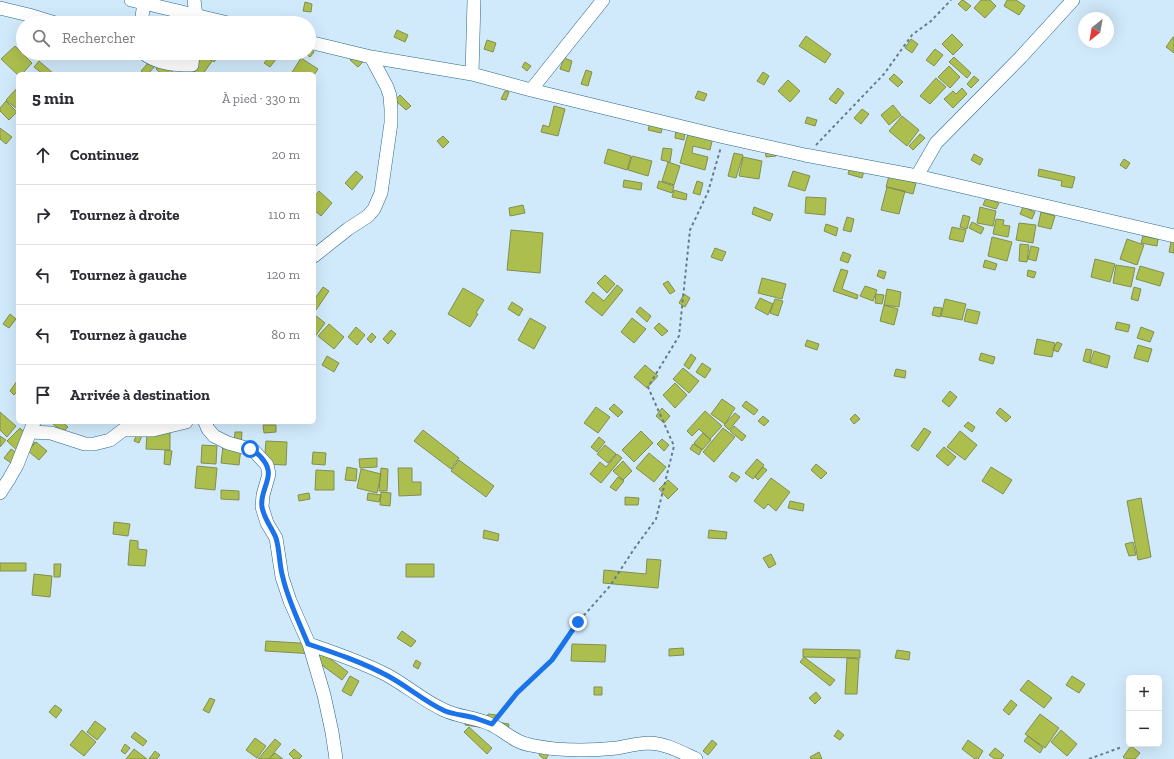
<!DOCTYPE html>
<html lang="fr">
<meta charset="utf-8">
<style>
:root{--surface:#fff;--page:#f2f2f3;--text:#2b2b33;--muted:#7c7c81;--line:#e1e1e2}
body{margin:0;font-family:"Zilla Slab",serif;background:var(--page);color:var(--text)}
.controls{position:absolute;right:12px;bottom:12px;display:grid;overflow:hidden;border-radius:6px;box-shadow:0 4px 16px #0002}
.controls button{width:36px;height:36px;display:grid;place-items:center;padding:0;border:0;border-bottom:1px solid var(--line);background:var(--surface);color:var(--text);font:20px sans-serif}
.compass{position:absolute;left:1078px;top:12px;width:36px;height:36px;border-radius:50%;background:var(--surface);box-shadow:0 4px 16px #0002;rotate:211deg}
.stop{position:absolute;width:12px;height:12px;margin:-9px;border:3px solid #1a73e8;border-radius:50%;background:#fff}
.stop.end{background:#1a73e8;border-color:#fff;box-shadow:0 1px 4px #0008}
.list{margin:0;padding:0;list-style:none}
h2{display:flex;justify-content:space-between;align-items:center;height:52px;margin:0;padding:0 16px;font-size:17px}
h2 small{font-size:13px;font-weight:400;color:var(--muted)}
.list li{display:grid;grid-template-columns:26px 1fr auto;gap:12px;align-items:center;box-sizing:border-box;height:60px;padding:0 16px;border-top:1px solid var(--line)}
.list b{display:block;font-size:15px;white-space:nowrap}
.list em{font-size:13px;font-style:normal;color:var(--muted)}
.icon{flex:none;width:22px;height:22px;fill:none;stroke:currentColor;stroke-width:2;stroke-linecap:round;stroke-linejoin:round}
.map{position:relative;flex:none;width:1174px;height:759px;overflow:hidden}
.search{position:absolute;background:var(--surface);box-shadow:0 4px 16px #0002;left:16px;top:16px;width:300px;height:44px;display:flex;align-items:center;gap:10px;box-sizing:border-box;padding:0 14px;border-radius:22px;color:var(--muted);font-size:15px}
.panel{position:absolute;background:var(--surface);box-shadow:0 4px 16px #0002;left:16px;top:72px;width:300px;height:352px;border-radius:6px}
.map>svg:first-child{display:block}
</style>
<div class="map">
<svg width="1174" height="759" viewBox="0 0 1174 759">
<rect width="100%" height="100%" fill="#d1eafb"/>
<path fill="#acbf4e" stroke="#828e50" d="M962,0H963L971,6L966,11L958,4Z
M981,0H990L996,6L985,18L974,8Z
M1007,0H1016L1025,6L1019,15L1004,6Z
M305,2L312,4L311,12L303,11Z
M397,30L408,35L405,42L394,37Z
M952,34L963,45L953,55L942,44Z
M806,36L831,54L825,63L799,46Z
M1173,37H1174V53L1166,47Z
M911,39L918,44L912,53L905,48Z
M487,40L496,43L493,52L484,49Z
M15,46L32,63L22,74H18V75L1,59Z
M309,48L314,52L310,57L305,53H309Z
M935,49L943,55L934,66L926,60Z
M157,53H163L165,55L148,74H145L141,71Z
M181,53H185L188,56L180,65L175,60Z
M190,53H201L212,61L203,74H192L181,67Z
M213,53H215L219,56L214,62L209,58Z
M272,53L277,58L270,67L264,63Z
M354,54L363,62L358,67L350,60Z
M954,57L971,73L967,78L949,62Z
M168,58L177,67L170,74H161L156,69Z
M301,58L318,69L314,75V74H291Z
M564,58L572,61L569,72L560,69Z
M39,61L54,74H43L34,67Z
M525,62L531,66L527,71L522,67Z
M949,66L960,77L950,88L938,77Z
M586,70L592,72L588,86L581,84Z
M763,72L769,76L764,85L757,81Z
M894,74L903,82L898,87L889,79Z
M974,76L979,80L971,88L967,84Z
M936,78L946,87L930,104L920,96Z
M788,80L800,91L790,102L778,91Z
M18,87V107L17,109L6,100Z
M838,88L844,93L836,104L829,99Z
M962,88L967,94L953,108L944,99L953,91L956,94Z
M505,91L509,92L506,100L501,99Z
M698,91L707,94L704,101L695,98Z
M400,95L411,106L406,110L395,100Z
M6,101L17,112L9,120L0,111V108Z
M893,105L901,115L889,125L881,115Z
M554,106L565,109L558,136L541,132L543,125L549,127Z
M862,109L869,114L861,124L854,118Z
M902,116L919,130L907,146L889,131Z
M807,117L817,120L815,126L805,123Z
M650,123L663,126L661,133L648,130Z
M0,128L12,137L6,144L0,139Z
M676,128L685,130L684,140L675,138Z
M689,130L713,137L710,150L693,146L692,153L708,157L705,170L680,163Z
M920,134L925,138L913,150L909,146Z
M443,136L449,142L443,148L437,141Z
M663,148L672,149L670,162L661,160Z
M765,148H776V156L766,157Z
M608,149L631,156L627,170L604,163Z
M734,153L743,155L736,178L728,176Z
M974,154L983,159L980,165L971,160Z
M632,156L652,161L648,176L628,170Z
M743,157L762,161L759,179L739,176Z
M1124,159L1130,163L1126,169L1120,165Z
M668,162L680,166L674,185L662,181Z
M850,167L864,171L862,178L848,174Z
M1039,169L1075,177L1072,188L1061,186L1062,181L1038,176Z
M356,171L363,177L352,190L345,183Z
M793,171L810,176L805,191L788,186Z
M889,176L916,183L913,194L886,187Z
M624,180L642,183L641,190L623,187Z
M659,181L674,186L672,193L657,188Z
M697,181L703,183L700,195L693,193Z
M887,187L905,191L899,214L881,210Z
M674,190L687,194L686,200L672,197Z
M319,191L332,203L321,216L314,210V197Z
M806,197L826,198L825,215L805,213Z
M986,198L999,203L996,209L983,205Z
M523,205L525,213L510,216L509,208Z
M754,207L773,214L770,221L752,214Z
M980,207L996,211L993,226L977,223Z
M1023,207L1035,212L1032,219L1020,214Z
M1041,212L1055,216L1051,229L1038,226Z
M963,215L970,217L967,229L960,227Z
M847,217L854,219L851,232L843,230Z
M996,219L1004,220L1003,225L1010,226L1008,237L993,234Z
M972,222L984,228L981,234L969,228Z
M1019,223L1036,225L1033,243L1016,240Z
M826,224L838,228L836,236L824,231Z
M952,227L966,230L963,242L949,239Z
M511,230L543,233L540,273L507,270Z
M1143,236L1158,239L1157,246L1141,243Z
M992,237L1012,242L1007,261L988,256Z
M1127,239L1144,245L1137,265L1120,259Z
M1171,242H1174V253L1169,252Z
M1020,244L1029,245L1027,262L1019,261Z
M1031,246L1039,248L1036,261L1028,259Z
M715,248L726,252L722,261L711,257Z
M843,252L851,255L848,263L840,260Z
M1095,259L1115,264L1110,282L1091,277Z
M985,260L997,264L995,270L983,267Z
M1116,265L1135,268L1131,287L1113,283Z
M1140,266L1164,273L1160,286L1136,279Z
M841,269L848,271L842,289L858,295L857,299L833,291Z
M879,270L886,272L884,279L877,276Z
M1028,270L1036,272L1034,278L1027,276Z
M605,275L615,284L607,293L597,283Z
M762,278L786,284L782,299L758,293Z
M668,281L675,291L670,294L663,284Z
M617,285L623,290L602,316L585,302L593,292L604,301Z
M865,286L877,290L873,301L860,296Z
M323,287L329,291L316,310L314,309V300Z
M1134,287L1141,289L1138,301L1131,299Z
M463,288L484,300L476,313L478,314L470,327L448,314Z
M887,289L901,292L899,307L884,305Z
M684,294L690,298L685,307L679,303Z
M876,294L884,295L882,304L875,303Z
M760,298L773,304L768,315L755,308Z
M775,299L783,301L778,316L770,313Z
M945,299L966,304L962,320L941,316Z
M512,302L523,309L519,316L508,309Z
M884,305L898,309L894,325L880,321Z
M640,307L651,316L647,322L636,312Z
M934,307L942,308L940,317L932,315Z
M967,309L980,312L977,324L964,321Z
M10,314L16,319L9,328L3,324Z
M315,315L325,323L314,338V316Z
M530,318L546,327L534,349L518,340Z
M632,318L646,329L634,343L621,332Z
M1117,322L1130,325L1128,332L1115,329Z
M659,323L668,331L662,336L654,328Z
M329,324L344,337L334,349L318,336Z
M356,327L365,335L357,345L348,337Z
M1141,327L1154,332L1150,342L1137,338Z
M391,330L396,334L388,344L383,339Z
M372,333L376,337L371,343L367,339Z
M1037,339L1055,343L1052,357L1034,354Z
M807,340L819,344L817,350L805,346Z
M1057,342L1062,344L1058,352L1053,350Z
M1138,345L1152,349L1148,362L1134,358Z
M1086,349L1092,350L1089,363L1083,361Z
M1094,351L1110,356L1107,368L1090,363Z
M981,353L995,357L993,364L979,360Z
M691,354L696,358L689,369L684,365Z
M327,356L339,363L334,372L322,365Z
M702,363L711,369L705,378L696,372Z
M645,365L658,376L647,388L634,377Z
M683,368L699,381L689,393L673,379Z
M896,369L906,371L905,378L894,376Z
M17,381L18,390L14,395L10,391Z
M675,383L687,395L675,408L663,395Z
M950,391L957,397L949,407L942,401Z
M722,399L735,408L725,424L711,414Z
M746,401L758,410L754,415L742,406Z
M614,404L623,412L618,417L609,409Z
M596,407L610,417L598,433L584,423Z
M662,408L670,416L664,423L656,416Z
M1000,408L1011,417L1006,422L996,413Z
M705,411L722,426L710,439L699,429L692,436L687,431Z
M0,412L16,426L7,437L0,430Z
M735,413L740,417L729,430L724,425Z
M855,414L860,419L854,424L850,419Z
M763,416L769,421L764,426L758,421Z
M54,422H62L68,427L63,432L53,424Z
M968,422L975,427L972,432L964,426Z
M263,425H276V432L264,433Z
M734,426L746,436L742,441L730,431Z
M20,428L35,443L22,455L7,441Z
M723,428L735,437L714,462L703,452Z
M924,428L931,432L918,451L911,446Z
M423,430L459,458L451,469L414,441Z
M138,431L143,433L139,443L134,441Z
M641,431L653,443L634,462L622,450Z
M960,431L977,445L965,460L947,447Z
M147,432H170V450L146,449Z
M235,432H242L241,445H234Z
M703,433L711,440L702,450L694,443Z
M0,436L6,440L0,447Z
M599,437L605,442L597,452L591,447Z
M662,439L669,445L664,451L657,444Z
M266,441L287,442L286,465L264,464Z
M36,442L47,451L39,460L28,451Z
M693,444L702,449L699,455L690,449Z
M202,445L217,446L216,464L201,463Z
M605,445L616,454L608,463L597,454Z
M223,446L241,448L239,465L221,463Z
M944,447L956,457L948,466L936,456Z
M11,449L20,455L14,465L4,458Z
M165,450L172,451L170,465L164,464Z
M313,452L326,453L325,465L312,464Z
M649,453L666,467L654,482L636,468Z
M617,454L622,458L601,483L590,474L600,462L606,467Z
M377,458V467L360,468L359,459Z
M757,459L764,465L753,479L745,473Z
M459,460L494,486L486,497L451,471Z
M623,461L632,471L623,480L613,471Z
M816,464L827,473L821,479L811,470Z
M197,466L217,468L215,490L195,488Z
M347,467L357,469L356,481L345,480Z
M763,467L767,470L758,480L755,477Z
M991,467L1012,480L1003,494L982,481Z
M381,468L388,469L387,491H379Z
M398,468H412V482H421V495L399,496Z
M361,469L381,474L377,493L357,488Z
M316,470L334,471V490H315Z
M732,472L740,477L736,482L729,477Z
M618,477L624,481L616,491L610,487Z
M771,478L790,492L776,511L768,504L764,509L754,501Z
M668,480L678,489L668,499L659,489Z
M221,490L239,491V500L221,499Z
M381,492L391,493L390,506L380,505Z
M309,493L310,499L299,501L298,495Z
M368,493L381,495L379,502L367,500Z
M625,497L639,498L638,505H625Z
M1141,498L1151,557L1138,560L1127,501Z
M790,501L804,504L803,511L788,508Z
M114,522L130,524L128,536L113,534Z
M484,530L499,534L498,541L483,538Z
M709,530L727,532L726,539L708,538Z
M130,540L138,541V549L147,550L145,566L128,565Z
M1133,542L1136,555L1129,556L1125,544Z
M771,554L776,564L769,568L763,558Z
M647,559L661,560L658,588L603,583L604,570L646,574Z
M0,563H26V571H0Z
M54,564H61L60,577H54Z
M406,564H434V577H406Z
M34,574L52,576L50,597L32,595Z
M402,631L416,641L411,647L397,638Z
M266,641L316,644L315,654L265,651Z
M572,644L606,645L605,662L571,661Z
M683,648L684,655L669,656V649Z
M317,649L348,672L342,680L311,657Z
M803,649L860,650V658L803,657Z
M897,650L910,652L909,660L895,658Z
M804,657L835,680L830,686L800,662Z
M847,658L859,659L857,694H845Z
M416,660L421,663L418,669L413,666Z
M350,676L359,681L351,696L342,691Z
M1072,676L1085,684L1079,693L1066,685Z
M1028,680L1052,698L1044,708L1020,690Z
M594,687H602V695H594Z
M816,692L821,698L815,704L809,698Z
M210,698L215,700L209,713L203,710Z
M1011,700L1017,705L1009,715L1003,710Z
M55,705L62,710L56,718L49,712Z
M488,714L497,715L496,722L509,724L508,731L465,725L466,718L487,721Z
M1040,714L1059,728L1045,748L1025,734Z
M95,721L106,729L97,740L87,732Z
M469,727L492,748L487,754L464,732Z
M82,730L96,742L84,756L70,745Z
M838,730L844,735L840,740L834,736Z
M1061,730L1077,744L1067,756L1051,742Z
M135,732L147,741L143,746L131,737Z
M1028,736L1043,748L1040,753L1024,741Z
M255,738L266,746L257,758L246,750Z
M275,739L281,744L269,759H258Z
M712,740L717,744L708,755L703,751Z
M968,740L983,751L978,759H975L962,749Z
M125,744L130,748L125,754L121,751Z
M1131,746L1140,753L1135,759H1126L1123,757Z
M995,748L1004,755L1001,759H995L989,755Z
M134,749L147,759H126Z
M294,749L302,756L299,759H294L289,754Z
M543,750L549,754L546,759H544L539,755Z
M155,751L160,755L157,759H149Z
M819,752L822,759H811L810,757Z
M275,753L283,759H269Z"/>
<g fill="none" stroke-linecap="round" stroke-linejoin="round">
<defs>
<path id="minor" d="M131,0L228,23
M194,0L196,15L195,23
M0,8L29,15L55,23
M141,23L144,3
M309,42L371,57L472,74L531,90L724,137L805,155L917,176L1174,236
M143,53C158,64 174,65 192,65L193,53
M472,74L474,0
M531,90L603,0
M917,176L936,143L1021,57L1073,0
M314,256L348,229L368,216L374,209L381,193L391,123V109L390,96L387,87L371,57
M205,422L208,429L214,436L228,443L250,449L254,451L267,465L269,474L263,495L262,507L267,523L276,538L282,577L290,601L309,644L324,695L332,732L336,759
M30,432L51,433L85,444H94L110,440L123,430H153L186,422
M0,493L9,479L17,465L34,422
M309,644C335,653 362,662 387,675C407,686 424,701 444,710C458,717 475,717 490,724C504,730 513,742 530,745C558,751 589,751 617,748C628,746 639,743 650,743C667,744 681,752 696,759"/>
</defs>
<use href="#minor" stroke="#26668b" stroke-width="14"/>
<path stroke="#647c8c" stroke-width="2" stroke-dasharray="3 3" stroke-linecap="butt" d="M816,145L884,74L912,35L931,21L951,0
M499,716L517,693L552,660L578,622L610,586L634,549L656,519L674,446L648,387L679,336L690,230L708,192L721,147
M1089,759L1122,747"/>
<use href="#minor" stroke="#fff" stroke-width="13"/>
</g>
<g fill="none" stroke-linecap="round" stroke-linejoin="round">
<path stroke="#1a73e8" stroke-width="5" d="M250,449C256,452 260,455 264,461C276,477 259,490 262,507C264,519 272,528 276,538C280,551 279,565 283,578C288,600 299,622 308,644C335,653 362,662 388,676C407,686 425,702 445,711C455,715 465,715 475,718C481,720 486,722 492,724L517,693L552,660L578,622"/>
</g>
</svg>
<div class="controls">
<button>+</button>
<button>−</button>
</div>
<svg class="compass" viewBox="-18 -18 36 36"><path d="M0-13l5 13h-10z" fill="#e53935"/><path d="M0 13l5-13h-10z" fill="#7c7c81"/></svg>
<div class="stop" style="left:250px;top:449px"></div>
<div class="stop end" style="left:578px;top:622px"></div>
<div class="search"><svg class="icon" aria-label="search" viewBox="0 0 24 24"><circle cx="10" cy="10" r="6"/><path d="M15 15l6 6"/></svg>Rechercher</div>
<section class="panel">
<h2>5 min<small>À pied · 330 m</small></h2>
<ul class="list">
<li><svg class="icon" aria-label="ahead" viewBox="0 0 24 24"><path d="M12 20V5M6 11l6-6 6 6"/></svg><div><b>Continuez</b></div><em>20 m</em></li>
<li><svg class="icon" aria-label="right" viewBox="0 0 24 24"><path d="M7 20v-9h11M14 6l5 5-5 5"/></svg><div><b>Tournez à droite</b></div><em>110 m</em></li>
<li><svg class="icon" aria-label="left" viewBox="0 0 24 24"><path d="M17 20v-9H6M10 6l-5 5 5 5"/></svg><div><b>Tournez à gauche</b></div><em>120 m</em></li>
<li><svg class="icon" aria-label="left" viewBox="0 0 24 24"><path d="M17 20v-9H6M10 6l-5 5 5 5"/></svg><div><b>Tournez à gauche</b></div><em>80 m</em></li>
<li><svg class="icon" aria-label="arrive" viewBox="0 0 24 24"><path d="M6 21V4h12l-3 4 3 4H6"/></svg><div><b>Arrivée à destination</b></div></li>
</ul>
</section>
</div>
